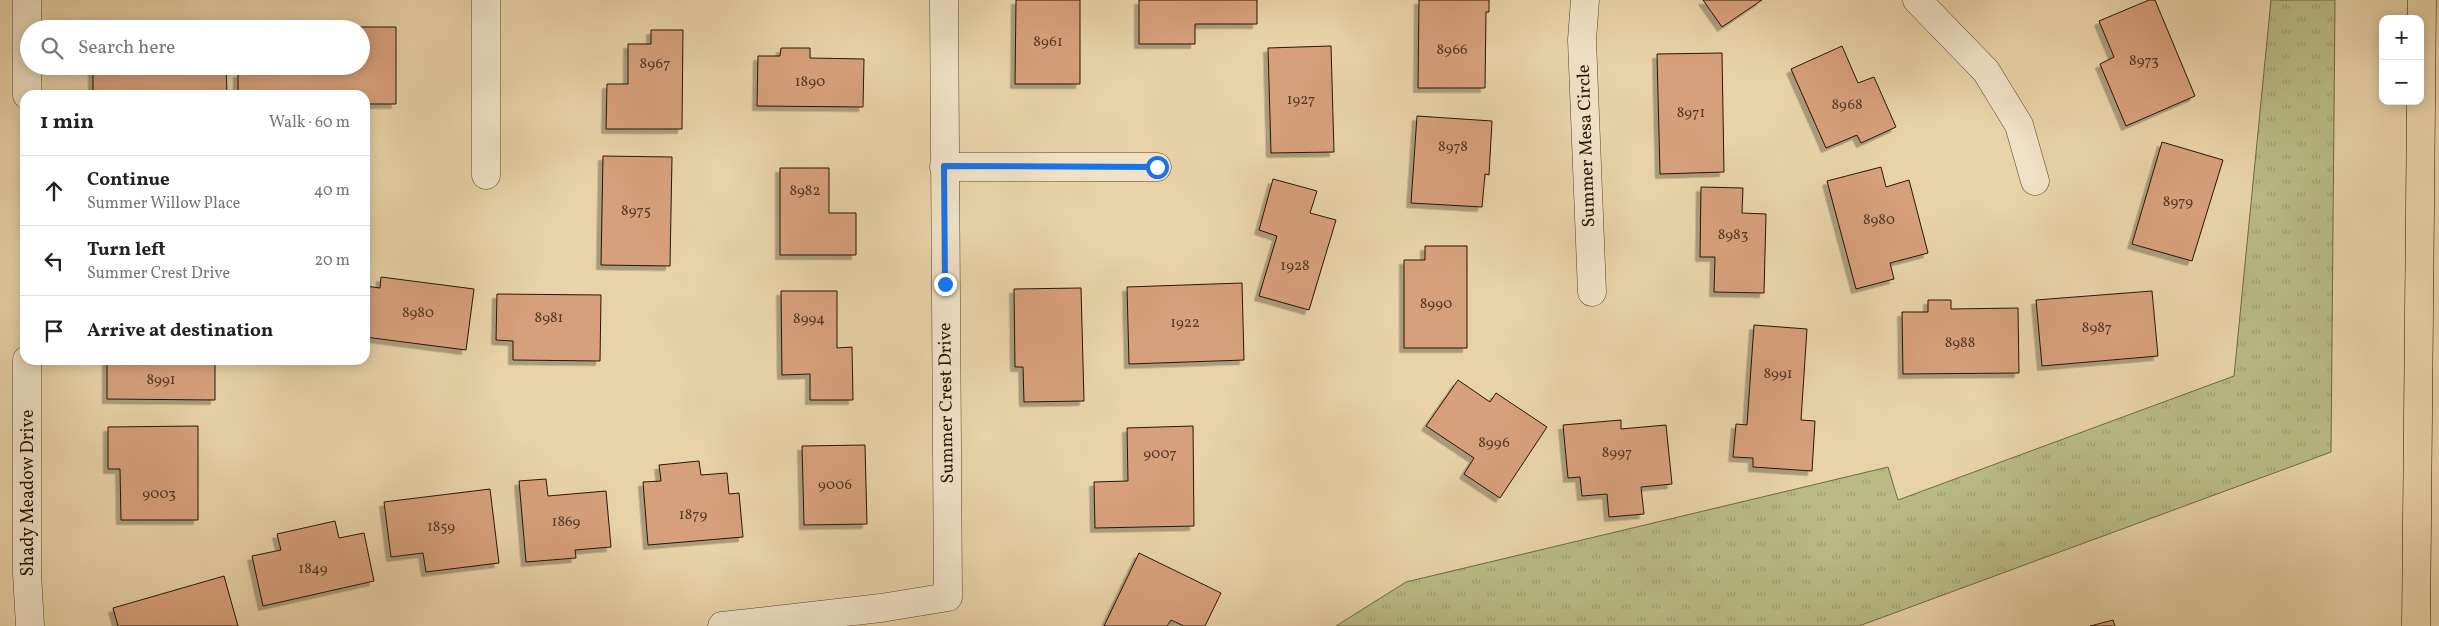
<!DOCTYPE html>
<meta charset="utf-8">
<style>
:root{--surface:#fff;--page:#f6f6f6;--text:#222;--muted:#767676;--line:#e0e0e0}
body{margin:0;font-family:Vollkorn,serif;background:var(--page);color:var(--text)}
.controls{position:absolute;right:15px;top:15px;display:grid;overflow:hidden;border-radius:10px;box-shadow:0 2px 12px #0003}
.controls button{width:45px;height:45px;display:grid;place-items:center;padding:0;border:0;border-bottom:1px solid var(--line);background:var(--surface);color:var(--text);font:25px sans-serif}
.stop{position:absolute;width:15px;height:15px;margin:-11px;border:4px solid #1a73e8;border-radius:50%;background:#fff}
.stop.end{background:#1a73e8;border-color:#fff;box-shadow:0 1px 5px #0008}
.list{margin:0;padding:0;list-style:none}
h2{display:flex;justify-content:space-between;align-items:center;height:65px;margin:0;padding:0 20px;font-size:21px}
h2 small{font-size:16px;font-weight:400;color:var(--muted)}
.list li{display:grid;grid-template-columns:32px 1fr auto;gap:15px;align-items:center;box-sizing:border-box;height:70px;padding:0 20px;border-top:1px solid var(--line)}
.list b{display:block;font-size:19px;white-space:nowrap}
.list p{margin:0;font-size:16px;white-space:nowrap;color:var(--muted)}
.list em{font-size:16px;font-style:normal;color:var(--muted)}
.icon{flex:none;width:28px;height:28px;fill:none;stroke:currentColor;stroke-width:2;stroke-linecap:round;stroke-linejoin:round}
.map{position:relative;flex:none;width:2439px;height:626px;overflow:hidden}
.search{position:absolute;background:var(--surface);box-shadow:0 2px 12px #0003;left:20px;top:20px;width:350px;height:55px;display:flex;align-items:center;gap:12px;box-sizing:border-box;padding:0 18px;border-radius:28px;color:var(--muted);font-size:19px}
.panel{position:absolute;background:var(--surface);box-shadow:0 2px 12px #0003;left:20px;top:90px;width:350px;height:275px;border-radius:15px}
.map>svg:first-child{display:block}
</style>
<div class="map">
<svg width="2439" height="626" viewBox="0 0 2439 626">
<defs>
<pattern id="grass-tufts" width="24" height="20" patternUnits="userSpaceOnUse" patternTransform="scale(1.25)"><rect width="24" height="20" fill="#b9bb85"/><path d="M3 7l-1-3M5 7V3M7 7l1-3M15 17l-1-3M17 17v-4M19 17l1-3" fill="none" stroke="#9fa071"/></pattern>
<filter id="shadow"><feDropShadow dx="-4.5" dy="4.5" stdDeviation="0" flood-color="#0004"/></filter>
</defs>
<rect width="100%" height="100%" fill="#e8d3a8"/>
<filter id="stains"><feTurbulence type="fractalNoise" baseFrequency=".004" numOctaves="4"/><feColorMatrix values="0 0 0 0 .2 0 0 0 0 .09 0 0 0 0 .02 0 0 0 .5 -.17"/></filter>
<radialGradient id="worn" r=".72"><stop offset=".6" stop-color="#630" stop-opacity="0"/><stop offset="1" stop-color="#630" stop-opacity=".3"/></radialGradient>
<path fill="url(#grass-tufts)" stroke="#706846" d="M2271,0H2335L2331,452L1859,626H1336L1406,582L1888,467L1898,500L2234,376Z"/>
<path fill="#d7a07c" stroke="#261506" filter="url(#shadow)" d="M1016,0H1080V84H1015Z
M1139,0H1257V24H1195V44H1139Z
M1419,0H1489V12H1486L1485,88H1418Z
M1703,0H1762L1722,27Z
M2149,0H2155L2195,96L2126,126L2100,64L2114,57L2099,21Z
M342,27H396V104H365V95H238V73H270V66H361V29H342Z
M651,30H683L682,129H606L607,84H628V44H651Z
M1331,46L1334,152L1271,153L1268,48Z
M1842,46L1858,83L1874,77L1896,127L1861,143L1857,135L1826,148L1791,69Z
M781,48H810V58L864,59L863,107L757,106L758,56H780Z
M1722,53L1724,172L1660,174L1657,54Z
M93,66H226L227,95H93Z
M1417,116L1492,121L1489,175L1485,174L1482,207L1411,203Z
M2162,142L2223,160L2192,261L2132,244Z
M603,156L672,157L670,266L601,265Z
M1881,167L1886,187L1909,180L1928,253L1890,263L1894,279L1856,289L1827,181Z
M780,168H829V213H856V255H780Z
M1273,179L1317,191L1310,213L1336,220L1309,310L1259,296L1277,236L1259,230Z
M1701,187L1743,188L1742,213L1766,214L1764,293L1714,292L1715,257H1700Z
M1425,246H1467V348H1404V260H1425Z
M381,277L474,289L466,350L365,337V286L380,288Z
M1242,283L1244,360L1129,364L1127,287Z
M1081,288L1084,401L1024,402L1023,367H1015L1014,289Z
M781,291H837V348L852,347L853,400H810V374L782,375Z
M2152,291L2158,356L2042,366L2036,300Z
M497,294L601,295L600,361L513,360V341L496,340Z
M1928,300H1951V309L2018,308L2019,373L1903,374L1902,312H1928Z
M1754,325L1807,329L1801,420L1815,421L1812,471L1753,467V458L1733,457L1736,424L1747,425Z
M107,360H215V400L107,399Z
M1458,380L1490,402L1496,393L1547,427L1500,498L1464,474L1474,458L1426,426Z
M1621,420V429L1666,425L1672,484L1641,487L1644,514L1609,517L1607,494L1582,496L1580,477L1568,478L1563,425Z
M198,426V520H121L120,469H108V427Z
M1193,426L1194,526L1095,528L1094,482L1128,481L1127,428Z
M865,445L867,524L804,525L802,446Z
M699,461L701,475L727,473L729,494L739,493L743,537L648,545L643,482L661,481L659,465Z
M546,479L548,496L606,491L611,547L575,550L576,558L526,562L519,481Z
M490,489L499,563L426,572L423,553L391,557L384,502Z
M335,521L339,538L364,533L374,581L263,606L252,556L281,550L277,534Z
M1139,553L1221,593L1205,626H1184L1171,620L1167,626H1104Z
M224,576L238,626H118L113,608Z
M2113,620L2115,626H2090Z"/>
<g fill="none" stroke-linecap="round" stroke-linejoin="round">
<defs>
<path id="street" d="M27,0V95
M486,0V175
M1585,0L1582,40L1592,292
M1917,0L1986,71L2019,125L2035,181
M944,167H1157
M27,360V573L30,626
M722,626L881,608L948,597L944,0"/>
<path id="primary" d="M2416,626L2422,0"/>
</defs>
<use href="#street" stroke="#56442e" stroke-width="29"/>
<use href="#primary" stroke="#261506" stroke-width="29"/>
<use href="#street" stroke="#f0e2c6" stroke-width="28"/>
<use href="#primary" stroke="#e8d3a8" stroke-width="28"/>
</g>
<g fill="none" stroke-linecap="round" stroke-linejoin="round">
<path stroke="#1a73e8" stroke-width="6" d="M945,284L944,166L1157,167"/>
</g>
<g text-anchor="middle" dominant-baseline="central" stroke-width="4.5" stroke-linejoin="round" paint-order="stroke">
<g font-size="15" fill="#523824">
<text x="1048" y="42">8961</text>
<text x="1452" y="50">8966</text>
<text x="2144" y="61">8973</text>
<text x="655" y="64">8967</text>
<text x="810" y="82">1890</text>
<text x="1301" y="100">1927</text>
<text x="1847" y="105">8968</text>
<text x="1691" y="113">8971</text>
<text x="1453" y="147">8978</text>
<text x="805" y="191">8982</text>
<text x="2178" y="202">8979</text>
<text x="636" y="211">8975</text>
<text x="1879" y="220">8980</text>
<text x="1733" y="235">8983</text>
<text x="1295" y="266">1928</text>
<text x="1436" y="304">8990</text>
<text x="418" y="313">8980</text>
<text x="549" y="318">8981</text>
<text x="809" y="319">8994</text>
<text x="1185" y="323">1922</text>
<text x="2097" y="328">8987</text>
<text x="1960" y="343">8988</text>
<text x="1778" y="374">8991</text>
<text x="161" y="380">8991</text>
<text x="1494" y="443">8996</text>
<text x="1617" y="453">8997</text>
<text x="1160" y="454">9007</text>
<text x="835" y="485">9006</text>
<text x="159" y="494">9003</text>
<text x="693" y="515">1879</text>
<text x="566" y="522">1869</text>
<text x="441" y="527">1859</text>
<text x="313" y="569">1849</text>
</g>
<g font-size="18" fill="#261506" stroke="#f0e2c6">
<text transform="translate(1587 146) rotate(-92)">Summer Mesa Circle</text>
<text transform="translate(947 403) rotate(-91)">Summer Crest Drive</text>
<text transform="translate(28 493) rotate(-90)">Shady Meadow Drive</text>
</g>
</g>
<rect width="100%" height="100%" filter="url(#stains)"/>
<rect width="100%" height="100%" fill="url(#worn)"/>
</svg>
<div class="controls">
<button>+</button>
<button>−</button>
</div>
<div class="stop" style="left:1157px;top:167px"></div>
<div class="stop end" style="left:945px;top:284px"></div>
<div class="search"><svg class="icon" aria-label="search" viewBox="0 0 24 24"><circle cx="10" cy="10" r="6"/><path d="M15 15l6 6"/></svg>Search here</div>
<section class="panel">
<h2>1 min<small>Walk · 60 m</small></h2>
<ul class="list">
<li><svg class="icon" aria-label="ahead" viewBox="0 0 24 24"><path d="M12 20V5M6 11l6-6 6 6"/></svg><div><b>Continue</b><p>Summer Willow Place</p></div><em>40 m</em></li>
<li><svg class="icon" aria-label="left" viewBox="0 0 24 24"><path d="M17 20v-9H6M10 6l-5 5 5 5"/></svg><div><b>Turn left</b><p>Summer Crest Drive</p></div><em>20 m</em></li>
<li><svg class="icon" aria-label="arrive" viewBox="0 0 24 24"><path d="M6 21V4h12l-3 4 3 4H6"/></svg><div><b>Arrive at destination</b></div></li>
</ul>
</section>
</div>
